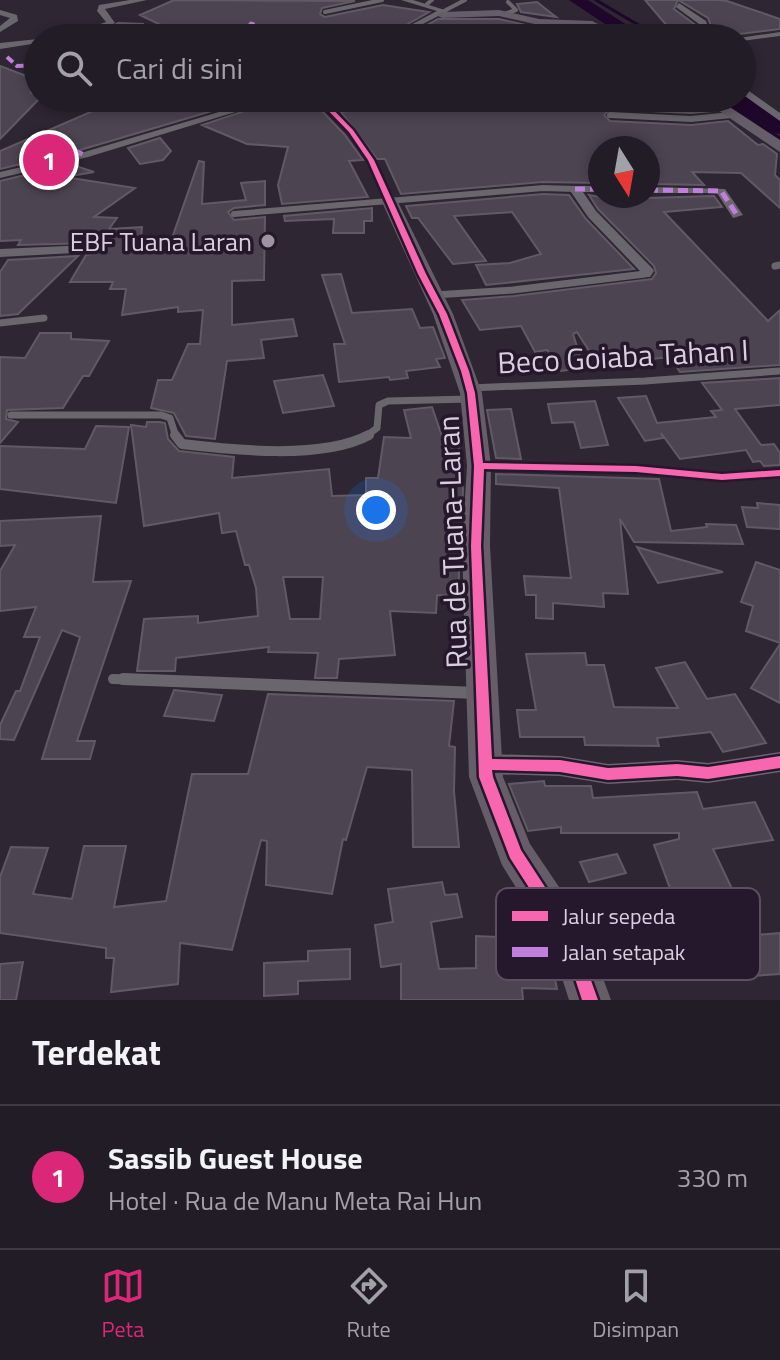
<!DOCTYPE html>
<html lang="id">
<meta charset="utf-8">
<style>
:root{--surface:#221c26;--page:#2a252e;--text:#f1f3f6;--muted:#a2a1a7;--line:#3f3a43;--accent:#db2777}
body{margin:0;font-family:"Titillium Web",sans-serif;background:var(--page);color:var(--text)}
.compass{position:absolute;left:588px;top:136px;width:72px;height:72px;border-radius:50%;background:var(--surface);box-shadow:0 4px 12px #0003;rotate:169deg}
.you{position:absolute;left:376px;top:510px;width:28px;height:28px;margin:-20px;border:6px solid #fff;border-radius:50%;background:#1a73e8;box-shadow:0 0 0 12px #1a73e833}
.badge{display:grid;place-items:center;width:52px;height:52px;border-radius:50%;background:var(--accent);color:#fff;font-size:26px;font-weight:700}
.pin{position:absolute;translate:-50% -50%;border:4px solid #fff;box-shadow:0 2px 8px #0006}
.list{margin:0;padding:0;list-style:none}
h2{display:flex;justify-content:space-between;align-items:center;height:104px;margin:0;padding:0 32px;font-size:34px}
h2 small{font-size:26px;font-weight:400;color:var(--muted)}
.list li{display:grid;grid-template-columns:52px 1fr auto;gap:24px;align-items:center;box-sizing:border-box;height:144px;padding:0 32px;border-top:2px solid var(--line)}
.list b{display:block;font-size:30px;white-space:nowrap}
.list p{margin:0;font-size:26px;white-space:nowrap;color:var(--muted)}
.list em{font-size:26px;font-style:normal;color:var(--muted)}
.icon{flex:none;width:44px;height:44px;fill:none;stroke:currentColor;stroke-width:2;stroke-linecap:round;stroke-linejoin:round}
.map{position:relative;flex:none;width:780px;height:1000px;overflow:hidden}
.search{position:absolute;background:var(--surface);box-shadow:0 4px 12px #0003;left:24px;right:24px;top:24px;height:88px;display:flex;align-items:center;gap:20px;box-sizing:border-box;padding:0 28px;border-radius:44px;color:var(--muted);font-size:30px}
.sheet{height:248px;background:var(--surface)}
nav{display:flex;justify-content:space-around;align-items:center;box-sizing:border-box;height:112px;border-top:2px solid var(--line);background:var(--surface);font-size:22px;color:var(--muted)}
nav a{display:grid;justify-items:center;gap:4px}
nav .on{color:var(--accent)}
.map>svg:first-child{display:block}
</style>
<div class="map">
<svg width="780" height="1000" viewBox="0 0 780 1000">
<rect width="100%" height="100%" fill="#2e2632"/>
<g fill="none" stroke-linecap="round" stroke-linejoin="round">
<path stroke="#1f072b" stroke-width="3" d="M596,0L640,26L641,31
M725,98L736,109"/>
<path stroke="#1f072b" stroke-width="4" d="M733,107L780,139"/>
<path fill="#1f072b" fill-rule="evenodd" d="M569,0H588L647,38H626Z
M742,94L780,119V134L772,133L724,98H742Z"/>
</g>
<path fill="#4d4452" stroke="#615a64" stroke-width="2" fill-rule="evenodd" d="M174,0L355,1L322,8L320,14L325,17L383,5L429,12L383,38H188L140,15Z
M645,0H719L727,1L780,19V29L731,35L720,26H711L708,18L678,0L674,9L697,26L668,27Z
M537,2L556,17L521,12L517,4Z
M438,19H499L539,28L568,29L570,38H491L488,35L477,36L462,26L448,38H403Z
M118,23L143,24L142,38H92Z
M0,66L29,77L31,93L38,94L40,98L0,139Z
M123,98H239L236,104L185,119L80,150L0,169V151Z
M284,98H294L322,111L345,135L363,160L349,161L368,197L282,204L278,185L288,147L247,144L202,125Z
M352,98H612L613,101L697,98L713,111L691,113L610,109L604,115L610,121L691,125L728,121L758,145L763,144L777,154L775,175L780,180V208L741,173L692,172L704,185L651,184L648,180L652,173L648,169V148H628L625,145L600,148V183L542,182L401,194L385,159H377L341,112L359,110Z
M160,138L171,151L163,160L140,164L128,148Z
M199,161L204,162L202,204L246,200L241,183L265,181V205L234,208L228,212L234,220L265,217L264,280L232,281V325L293,319L297,336L261,340L264,358L227,361L215,439L186,436L174,413L151,408L158,380H172L188,344H200L203,310L178,312V307L122,315L126,289H110L113,282H70L86,255L94,254L93,243L18,245L21,240L0,241V181L70,164L94,172L65,177L135,188L94,217L117,218L109,229L142,227L141,239L172,238Z
M543,194L569,195L586,219L634,269L486,285L476,265L510,263L541,254L512,212L454,216L486,261L453,264L418,218H412L406,206Z
M589,195L610,199L714,196L722,207L664,212L768,321L780,310V365L680,372L670,357L643,360L635,349L591,354L577,332L573,334L580,356L575,357L583,368L561,371L547,350L535,352L521,326L480,330L462,300L514,296L652,279L656,273L654,266L598,209Z
M372,208V221H364V233H333L334,219L285,221L284,216Z
M78,256L18,314L0,316V272L8,260Z
M341,274L352,313L412,309L420,328L433,327L445,358L436,359L440,367L406,371L408,378L390,380L389,377L339,382L334,344H345L322,275Z
M40,333H71V339L109,341L89,376H83L63,408L7,410L6,419L18,422L0,443V357L25,358Z
M323,375L334,406L283,413L274,381Z
M780,378V405L735,409L761,445L774,444L780,453V465L764,466L760,461L753,462L746,450L680,459L661,433L663,438L645,441L618,398L646,396L657,423L716,417L711,411L722,410L702,383Z
M595,401L608,445L581,448L574,422L552,423L548,404Z
M432,407L442,436L458,437L463,489L458,596L437,595L436,613L390,611L395,655L339,659L337,678H315L318,653L268,652L269,647L176,658L175,671H137L144,619L198,616V623L258,616L256,588L249,565H245L236,531L222,533L219,513L144,526L131,425L146,427L147,422H160L165,423L168,439L179,451L234,457L232,478L329,469L332,496L366,495V478H378L384,437L411,438L404,410ZM283,577H323L320,619H290Z
M511,409L521,459L496,458L487,410Z
M96,426L129,427L116,503L0,489V446L85,449Z
M496,474L659,479L671,531L707,527L706,524L736,525L743,544L634,542L620,519L628,594L603,593L604,607L553,603V619L536,618V595H526L524,576L571,578L559,488L496,484Z
M757,503L780,505V529L747,527L742,507L758,508Z
M101,516L93,582L131,581L77,741H95L90,759H42L80,637L62,630L14,740L0,739V725L16,691H20L40,637H24L36,607L0,611V571L15,545L0,546V521Z
M637,547L723,572L658,583Z
M756,562L780,570V643L746,631L753,606L741,602Z
M780,644V703L751,688Z
M585,653L587,665H604L614,707L678,708L656,668L685,662L707,699L735,694L766,743L723,752L711,732L657,738L659,746L585,745L584,737H520L517,710H536L526,654Z
M174,690L222,695L214,721L164,716Z
M268,694L454,701L449,746L455,747L454,791L459,847H413L412,770L367,767L346,840L343,839L332,894L266,885L267,841L261,840L232,950L180,943L178,984L111,992L114,958H106V948L0,933V877L11,847L48,848L33,894L72,899L84,846H126L114,907L166,901L192,774H248Z
M544,781L545,786H591L593,798L697,792L703,809L755,802L773,840L713,849L754,935L780,933V974L753,976L740,941L652,959L637,921L679,913L654,845L679,839V833H561V827L528,831L509,784Z
M617,854L626,873L589,882L580,862Z
M442,882L445,895L457,894L462,917L431,922L439,969L476,968V936L518,938L516,923H534L548,945L557,989L522,988L523,1000H401V964L381,967L375,925L393,922L388,889Z
M350,949V979L298,981V994L264,996V963L308,961V951Z
M23,962L16,1000H0V964Z"/>
<g fill="none" stroke-linecap="round" stroke-linejoin="round">
<path stroke="#6a666e" stroke-width="4" d="M427,4L432,0
M444,11L465,0
M325,12L382,0
M504,14L516,10L508,2"/>
<path stroke="#6a666e" stroke-width="6" d="M610,115L691,119L731,115
M234,214L543,188L575,189"/>
<path stroke="#6a666e" stroke-width="7" d="M775,266L780,265
M434,295L513,290L645,274
M0,323L44,318
M469,388L645,381L780,371
M11,415H161L170,418L176,437
M365,437L377,428L379,405L388,401L471,399"/>
<path stroke="#6a666e" stroke-width="10" d="M175,435L182,444C234,450 322,460 369,435
M113,679L175,681"/>
<path stroke="#6a666e" stroke-width="12" d="M123,679L477,693"/>
<path fill="#6a666e" fill-rule="evenodd" d="M130,0H147L105,9L115,23L92,35L60,38L106,22L97,11L99,5Z
M401,0H413L448,11L396,38H386L437,11Z
M679,3L706,21L712,38H704L699,24L676,7Z
M0,10L17,15L18,21L0,32V26L10,18L0,15Z
M780,32V36L742,41V38H739Z
M38,39V43L0,49V43Z
M742,86L780,113V121L742,94Z
M266,98H281L88,157L0,178V172L81,153Z
M314,98H324C357,131 375,158 395,200L393,202H385L366,160L347,133Z
M575,186H600V192H583L596,211L652,268L654,271L650,277H640V271L588,217L569,189Z
M648,187L725,189L743,215L733,218L717,193H648Z
M88,245L92,246V252L0,257V249Z
M479,461L636,464L722,472L780,468V478L722,482L636,474L473,470L470,466Z
M780,752V772L708,783L677,780L608,784L560,776L486,774L478,771L474,764L478,757L486,754L560,756L608,764L677,760L708,763Z"/>
<path fill="#655d68" fill-rule="evenodd" d="M499,10L539,19L592,21L625,38H610L590,27L539,25L499,16L442,18L436,15L442,12Z
M700,98H716L780,140V152Z
M389,195L397,200L453,314L482,393L491,466L490,546L503,777L530,844L582,921L611,1000H569L551,944L502,865L469,777L462,546L467,466L460,393L433,314L381,200Z"/>
<path stroke="#c07fdc" stroke-width="4" stroke-dasharray="8 4" stroke-linecap="butt" d="M226,33L253,24L246,23
M7,57L17,66L38,65"/>
<path stroke="#c07fdc" stroke-width="5" stroke-dasharray="10 5" stroke-linecap="butt" d="M46,138L84,155
M575,189H600
M648,190L721,191L737,215"/>
<defs>
<path id="cycleway" d="M316,98H322L353,130L374,160L426,274L447,314L469,371L475,393L483,463L636,466L722,474L780,470V476L722,480L636,472L484,469L481,546L492,759L560,760L608,768L677,764L708,767L780,756V768L708,779L677,776L608,780L560,772L492,770L493,777L521,850L573,930L598,1000H582L562,939L510,858L479,777L471,546L474,466L467,393L461,371L439,314L418,274L368,160L349,132Z"/>
</defs>
<use href="#cycleway" stroke="#25182c" stroke-width="5"/>
<use href="#cycleway" fill="#f766af" fill-rule="evenodd"/>
</g>
<circle fill="#9d94a2" stroke="#25182c" stroke-width="3" cx="268" cy="241" r="8"/>
<g text-anchor="middle" dominant-baseline="central" stroke-width="7" stroke-linejoin="round" paint-order="stroke">
<g font-size="26" fill="#d9d0de" stroke="#25182c" text-anchor="end">
<text x="252" y="241">EBF Tuana Laran</text>
</g>
<g font-size="30" fill="#d9d0de" stroke="#25182c">
<text transform="translate(623 356) rotate(-3)">Beco Goiaba Tahan I</text>
<text transform="translate(452 542) rotate(-92)">Rua de Tuana-Laran</text>
</g>
</g>
<rect x="496" y="888" width="264" height="92" rx="12" fill="#25182c" stroke="#5b4f61" stroke-width="2"/>
<rect x="512" y="911" width="36" height="10" fill="#f766af"/>
<rect x="512" y="947" width="36" height="10" fill="#c07fdc"/>
<g font-size="22" fill="#d9d0de">
<text x="562" y="924">Jalur sepeda</text>
<text x="562" y="960">Jalan setapak</text>
</g>
</svg>
<svg class="compass" viewBox="-18 -18 36 36"><path d="M0-13l5 13h-10z" fill="#e53935"/><path d="M0 13l5-13h-10z" fill="#a2a1a7"/></svg>
<div class="you"></div>
<div class="pin badge" style="left:49px;top:160px">1</div>
<div class="search"><svg class="icon" aria-label="search" viewBox="0 0 24 24"><circle cx="10" cy="10" r="6"/><path d="M15 15l6 6"/></svg>Cari di sini</div>
</div>
<section class="sheet">
<h2>Terdekat<small></small></h2>
<ul class="list">
<li><span class="badge">1</span><div><b>Sassib Guest House</b><p>Hotel · Rua de Manu Meta Rai Hun</p></div><em>330 m</em></li>
</ul>
</section>
<nav>
<a class="on"><svg class="icon" aria-label="map" viewBox="0 0 24 24"><path d="M3 6l6-2 6 2 6-2v14l-6 2-6-2-6 2zM9 4v14M15 6v14"/></svg>Peta</a>
<a><svg class="icon" aria-label="directions" viewBox="0 0 24 24"><path d="M12 3l9 9-9 9-9-9zM9 14v-3h6M13 9l2 2-2 2"/></svg>Rute</a>
<a><svg class="icon" aria-label="saved" viewBox="0 0 24 24"><path d="M7 4h10v16l-5-4-5 4z"/></svg>Disimpan</a>
</nav>
